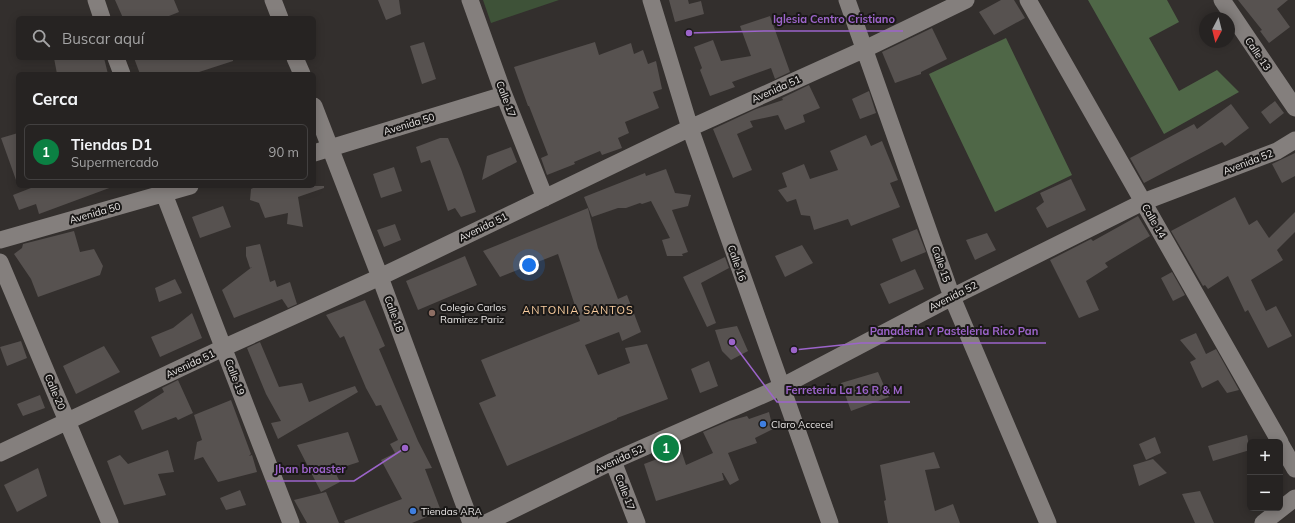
<!DOCTYPE html>
<html lang="es">
<meta charset="utf-8">
<style>
:root{--surface:#262322;--page:#2e2b2a;--text:#f1f3f6;--muted:#a4a4a5;--line:#424040;--accent:#0b8043}
body{margin:0;font-family:Mulish,sans-serif;background:var(--page);color:var(--text)}
.controls{position:absolute;right:12px;bottom:12px;display:grid;overflow:hidden;border-radius:6px;box-shadow:0 2px 10px #0003}
.controls button{width:36px;height:36px;display:grid;place-items:center;padding:0;border:0;border-bottom:1px solid var(--line);background:var(--surface);color:var(--text);font:20px sans-serif}
.compass{position:absolute;left:1199px;top:12px;width:36px;height:36px;border-radius:50%;background:var(--surface);box-shadow:0 2px 10px #0003;rotate:187deg}
.you{position:absolute;left:529px;top:265px;width:14px;height:14px;margin:-10px;border:3px solid #fff;border-radius:50%;background:#1a73e8;box-shadow:0 0 0 6px #1a73e833}
.badge{display:grid;place-items:center;width:26px;height:26px;border-radius:50%;background:var(--accent);color:#fff;font-size:13px;font-weight:700}
.pin{position:absolute;translate:-50% -50%;border:2px solid #fff;box-shadow:0 1px 4px #0006}
.list{margin:0;padding:0;list-style:none}
h2{display:flex;justify-content:space-between;align-items:center;height:52px;margin:0;padding:0 16px;font-size:17px}
h2 small{font-size:13px;font-weight:400;color:var(--muted)}
.list li{display:grid;grid-template-columns:26px 1fr auto;gap:12px;align-items:center;box-sizing:border-box;height:56px;margin:0 8px 8px;padding:0 8px;border:1px solid var(--line);border-radius:6px}
.list b{display:block;font-size:15px;white-space:nowrap}
.list p{margin:0;font-size:13px;white-space:nowrap;color:var(--muted)}
.list em{font-size:13px;font-style:normal;color:var(--muted)}
.icon{flex:none;width:22px;height:22px;fill:none;stroke:currentColor;stroke-width:2;stroke-linecap:round;stroke-linejoin:round}
.map{position:relative;flex:none;width:1295px;height:523px;overflow:hidden}
.search{position:absolute;background:var(--surface);box-shadow:0 2px 10px #0003;left:16px;top:16px;width:300px;height:44px;display:flex;align-items:center;gap:10px;box-sizing:border-box;padding:0 14px;border-radius:6px;color:var(--muted);font-size:15px}
.panel{position:absolute;background:var(--surface);box-shadow:0 2px 10px #0003;left:16px;top:72px;width:300px;height:116px;border-radius:6px}
.map>svg:first-child{display:block}
</style>
<div class="map">
<svg width="1295" height="523" viewBox="0 0 1295 523">
<rect width="100%" height="100%" fill="#332f2d"/>
<path fill="#3e5238" d="M483,0H559L491,23Z"/>
<path fill="#4f6747" d="M1088,0H1167L1179,22L1149,38L1179,91L1217,70L1239,92L1164,134Z
M1006,38L1072,175L995,212L929,74Z"/>
<path fill="#575250" d="M115,0H174L179,12L164,18H123Z
M378,0H399L401,14L386,20Z
M669,0H688L689,4L701,1L704,14L675,22Z
M1001,0H1014L1025,18L994,35L979,12Z
M1238,0H1288L1277,9L1290,27L1269,43L1260,31L1262,30Z
M770,16L790,72L775,79L771,68L732,82L735,87L710,96L700,70L702,68L694,47L713,40L721,61L751,56L740,26Z
M932,28L947,59L921,72V74L895,83L882,52Z
M424,42L436,79L422,84L410,46Z
M595,42L599,55L631,43L634,54L643,50L648,64L656,61L662,89L653,92L659,108L625,122L629,133L618,138L622,148L602,155L600,151L574,162L575,164L547,175L541,158L548,155L529,106H528L514,67Z
M54,58H104L108,74H57Z
M134,58H233V61L193,74H140Z
M809,85L820,108L803,115L805,122L785,130L778,115L750,121L753,127L737,134L752,170L733,178L713,129L756,109L783,100L782,98Z
M869,91L876,113L860,119L852,99Z
M1275,101L1284,113L1270,124L1261,112Z
M1231,104L1249,128L1225,146L1222,142L1144,183L1130,158L1194,124L1197,129Z
M18,133V179L16,180L1,138Z
M866,135L871,146L882,141L898,180L890,183L900,207L851,226L848,219L814,230L810,216L801,215L796,199L787,202L778,190L787,187L782,173L804,164L810,179L838,170L830,151Z
M440,138H448L461,169L476,212L461,217L455,208L448,211L430,160L421,163L416,147Z
M511,147L517,162L482,180L487,156Z
M1295,153V176L1282,183L1272,164Z
M394,167L402,191L381,198L373,174Z
M666,169L675,193L691,195L688,206L672,210L688,252L682,254L683,256H667L662,240L670,238L651,201L642,204L640,203L626,208H618L592,217L584,197L645,173L646,176Z
M1071,179L1086,210L1047,228L1036,208L1044,202L1040,193Z
M36,186H111L112,187L39,214L36,204L19,210L13,195Z
M257,186H324V188L298,197L303,227L287,224L288,213L265,218L259,203L250,200L251,189Z
M1235,197L1249,225L1257,220L1269,238L1295,212V232L1277,250L1283,260L1251,280L1266,311L1276,306L1292,336L1268,348L1248,310L1245,312L1228,276L1208,289L1205,285L1203,286L1171,231Z
M223,206L231,227L200,238L192,217Z
M588,208L598,248L618,299L627,295L641,332L622,341L619,332L585,345L598,375L630,363L625,348L647,344L668,399L617,418V419L507,466L479,403L496,396L481,360L580,321L558,254L500,277L483,251Z
M1138,216L1150,236L1105,263L1108,267L1086,281L1099,310L1079,318L1050,260L1091,239L1093,241Z
M395,224L401,240L384,247L377,230Z
M917,229L926,252L901,262L892,239Z
M74,231L80,252L94,249L103,266L100,275L38,297L31,279L14,254L22,248L23,244Z
M987,233L996,250L975,260L966,240Z
M260,244L270,282L275,280L277,287L290,282L297,304L288,308L282,299L234,318L222,290L252,267L250,268L246,256V247Z
M802,245L813,263L785,277L775,256Z
M465,256L477,285L418,310L406,281Z
M725,257L729,268L701,283L716,323L707,327L683,277Z
M915,269L924,289L889,304L880,284Z
M1172,272L1185,295L1173,301L1161,278Z
M175,279L182,293L159,302L155,288Z
M365,300L385,346L379,349L418,441L432,468L425,469L441,511L412,523H345L344,521L402,499L381,460L395,453L390,444L398,440L381,405L376,406L366,388L344,336L340,338L326,315Z
M192,313L202,338L160,357L151,337L173,328Z
M737,326L748,351L731,360L722,351L715,330Z
M1196,333L1206,354L1216,349L1239,390L1227,393L1218,380L1202,388L1190,362L1196,359L1180,340Z
M21,341L27,358L7,366L0,347Z
M260,342L279,387L302,383L309,402L355,386L358,392L278,439L271,423L281,421L266,394L247,348Z
M104,346L120,372L76,394L63,366Z
M709,361L718,386L700,393L691,369Z
M878,372L889,397L851,411L841,383Z
M178,380L193,413L178,420L176,417L142,430L134,411L164,392L162,388Z
M40,395L45,408L23,416L17,404Z
M231,400L251,454L249,456L252,455L257,472L218,482L203,457L194,460L197,442L202,440L194,415Z
M769,412L773,429L755,438L757,443L728,453L739,480L730,485L723,473H722L724,480L656,501L644,464L681,450L686,465L713,453L703,432L729,421L747,416L749,419Z
M348,432L359,462L334,470L340,482L321,492L297,445Z
M1247,435L1250,450L1213,461L1208,446Z
M1155,437L1161,453L1146,460L1139,444Z
M168,450L174,472L158,474L166,495L124,505L107,461L120,455L128,464Z
M934,452L940,468L925,470L935,511L953,504L960,523H888L884,501L886,500L880,465Z
M1153,459L1167,473L1139,486L1133,465Z
M38,468L47,496L17,512L4,485Z
M240,490L246,505L226,510L220,498Z
M1200,491L1214,523H1195L1182,494Z
M326,492L339,523H307L294,500Z"/>
<g fill="none" stroke-linecap="round" stroke-linejoin="round">
<path stroke="#847f7d" stroke-width="17" d="M96,0L102,18
M273,0L280,18
M470,0L504,95L545,198
M651,0L690,128L830,523
M847,0L952,297L1048,523
M1028,0L1280,442
M1222,0L1295,108
M116,58L122,74
M295,58L302,74
M314,106L380,277L471,523
M314,153L504,95
M161,186L291,523
M0,240L190,186
M0,262L110,523
M1280,443L1295,469
M0,453L223,348L380,277L690,128L865,49L966,0
M613,461L637,523
M486,523L613,461L781,387L952,297L1143,202L1277,151L1295,140
M1263,523L1295,498"/>
</g>
<circle fill="#8d6e63" stroke="#1a1817" stroke-width="1.5" cx="432" cy="313" r="4"/>
<g fill="#3f7fe0" stroke="#1a1817" stroke-width="1.5">
<circle cx="763" cy="424" r="4"/>
<circle cx="413" cy="511" r="4"/>
</g>
<g text-anchor="middle" dominant-baseline="central" stroke-width="4" stroke-linejoin="round" paint-order="stroke">
<g font-size="10" fill="#e9e6e5" stroke="#1a1817">
<text transform="translate(1258 54) rotate(56)">Calle 13</text>
<text transform="translate(776 89) rotate(-24)">Avenida 51</text>
<text transform="translate(506 99) rotate(69)">Calle 17</text>
<text transform="translate(409 124) rotate(-17)">Avenida 50</text>
<text transform="translate(1248 162) rotate(-21)">Avenida 52</text>
<text transform="translate(95 213) rotate(-16)">Avenida 50</text>
<text transform="translate(1154 221) rotate(60)">Calle 14</text>
<text transform="translate(483 227) rotate(-26)">Avenida 51</text>
<text transform="translate(737 263) rotate(71)">Calle 16</text>
<text transform="translate(941 264) rotate(71)">Calle 15</text>
<text transform="translate(953 296) rotate(-27)">Avenida 52</text>
<text transform="translate(394 314) rotate(70)">Calle 18</text>
<text transform="translate(190 364) rotate(-25)">Avenida 51</text>
<text transform="translate(235 377) rotate(69)">Calle 19</text>
<text transform="translate(55 392) rotate(67)">Calle 20</text>
<text transform="translate(619 459) rotate(-25)">Avenida 52</text>
<text transform="translate(625 492) rotate(69)">Calle 17</text>
</g>
<g font-size="10" fill="#e9e6e5" stroke="#1a1817" text-anchor="start">
<text x="440" y="307">Colegio Carlos<tspan x="440" dy="12">Ramirez Pariz</tspan></text>
<text x="771" y="424">Claro Accecel</text>
<text x="421" y="511">Tiendas ARA</text>
</g>
<g font-size="11" letter-spacing="1" fill="#fccfa0" stroke="#1a1817">
<text x="578" y="310">ANTONIA SANTOS</text>
</g>
</g>
<path fill="none" stroke="#9c64ca" stroke-width="1.5" d="M689 33L765 31H903M794 350L861 343H1046M732 342L777 402H910M405 448L354 481H267"/>
<g fill="#9c64ca" stroke="#1a1817" stroke-width="1.5">
<circle cx="689" cy="33" r="4"/>
<circle cx="794" cy="350" r="4"/>
<circle cx="732" cy="342" r="4"/>
<circle cx="405" cy="448" r="4"/>
</g>
<g font-size="11" text-anchor="middle" font-weight="bold" fill="#9c64ca" stroke="#1a1817" stroke-width="4" stroke-linejoin="round" paint-order="stroke">
<text x="834" y="23">Iglesia Centro Cristiano</text>
<text x="954" y="335">Panaderia Y Pasteleria Rico Pan</text>
<text x="844" y="394">Ferreteria La 16 R &amp; M</text>
<text x="310" y="473">Jhan broaster</text>
</g>
</svg>
<div class="controls">
<button>+</button>
<button>−</button>
</div>
<svg class="compass" viewBox="-18 -18 36 36"><path d="M0-13l5 13h-10z" fill="#e53935"/><path d="M0 13l5-13h-10z" fill="#a4a4a5"/></svg>
<div class="you"></div>
<div class="pin badge" style="left:666px;top:448px">1</div>
<div class="search"><svg class="icon" aria-label="search" viewBox="0 0 24 24"><circle cx="10" cy="10" r="6"/><path d="M15 15l6 6"/></svg>Buscar aquí</div>
<section class="panel">
<h2>Cerca<small></small></h2>
<ul class="list">
<li><span class="badge">1</span><div><b>Tiendas D1</b><p>Supermercado</p></div><em>90 m</em></li>
</ul>
</section>
</div>
